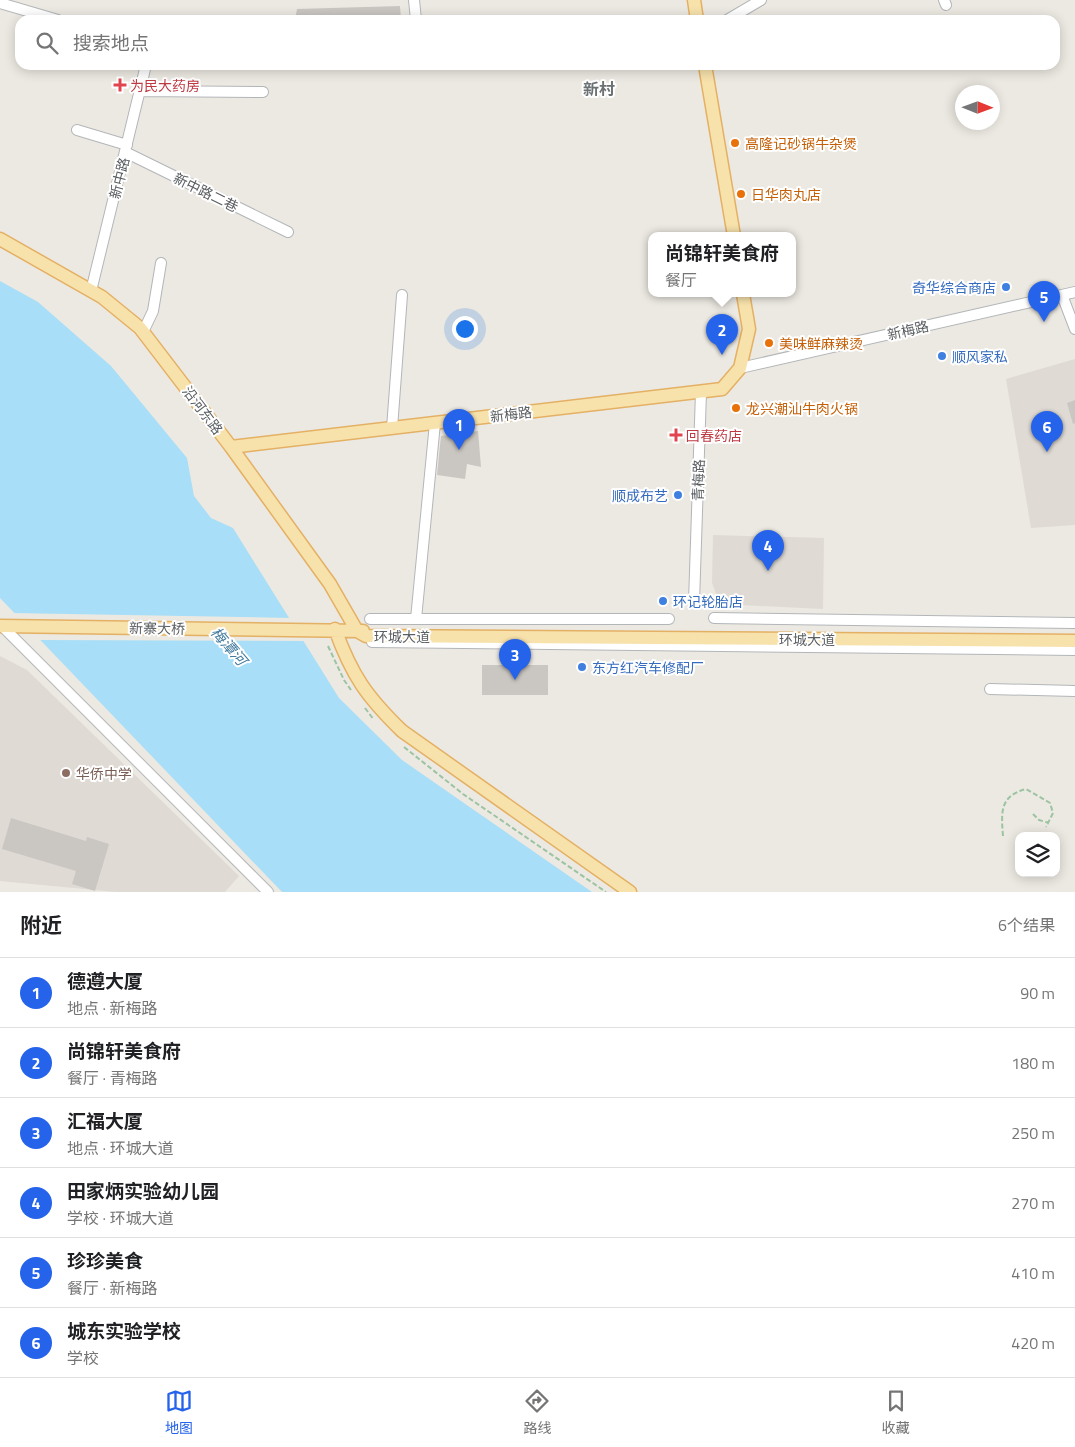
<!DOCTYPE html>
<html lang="zh">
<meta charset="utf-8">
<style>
:root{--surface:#fff;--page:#f6f6f6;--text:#202124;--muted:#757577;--line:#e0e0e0;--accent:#2563eb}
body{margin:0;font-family:"Titillium Web","Noto Sans SC",sans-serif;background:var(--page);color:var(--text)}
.controls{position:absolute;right:15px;bottom:15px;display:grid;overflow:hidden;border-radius:10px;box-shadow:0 2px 12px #0003}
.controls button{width:45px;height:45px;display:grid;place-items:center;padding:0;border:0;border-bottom:1px solid var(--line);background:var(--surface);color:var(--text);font:25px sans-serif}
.compass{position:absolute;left:955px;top:85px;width:45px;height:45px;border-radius:50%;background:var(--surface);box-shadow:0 2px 12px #0003;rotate:91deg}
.you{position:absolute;left:464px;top:328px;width:18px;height:18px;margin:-12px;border:4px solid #fff;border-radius:50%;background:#1a73e8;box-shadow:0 0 0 8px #1a73e833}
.badge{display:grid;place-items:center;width:32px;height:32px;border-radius:50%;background:var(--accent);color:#fff;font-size:16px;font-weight:700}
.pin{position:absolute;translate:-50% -41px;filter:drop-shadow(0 1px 2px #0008)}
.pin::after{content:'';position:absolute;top:26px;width:18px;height:15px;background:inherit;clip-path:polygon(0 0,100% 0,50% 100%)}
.popup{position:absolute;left:648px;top:232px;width:148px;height:65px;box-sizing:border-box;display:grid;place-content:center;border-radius:10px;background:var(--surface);filter:drop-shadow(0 1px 4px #0005);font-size:16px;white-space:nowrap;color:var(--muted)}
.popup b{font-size:19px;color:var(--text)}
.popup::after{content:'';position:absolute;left:50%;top:100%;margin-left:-10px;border:10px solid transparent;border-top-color:var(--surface)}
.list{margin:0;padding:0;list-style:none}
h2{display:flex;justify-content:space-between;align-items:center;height:65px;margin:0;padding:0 20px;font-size:21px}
h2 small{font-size:16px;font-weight:400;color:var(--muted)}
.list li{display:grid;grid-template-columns:32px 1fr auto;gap:15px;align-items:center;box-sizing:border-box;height:70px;padding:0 20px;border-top:1px solid var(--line)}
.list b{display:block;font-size:19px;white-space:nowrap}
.list p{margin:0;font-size:16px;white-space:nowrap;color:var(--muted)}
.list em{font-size:16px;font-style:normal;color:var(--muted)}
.icon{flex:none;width:28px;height:28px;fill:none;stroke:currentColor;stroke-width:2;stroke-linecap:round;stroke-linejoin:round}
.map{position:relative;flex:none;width:1075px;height:892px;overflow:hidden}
.search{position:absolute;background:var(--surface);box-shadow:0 2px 12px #0003;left:15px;right:15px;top:15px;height:55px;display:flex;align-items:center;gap:12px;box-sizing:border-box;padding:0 18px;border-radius:15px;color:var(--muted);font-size:19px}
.sheet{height:485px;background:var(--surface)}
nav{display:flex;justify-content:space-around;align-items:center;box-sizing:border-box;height:70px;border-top:1px solid var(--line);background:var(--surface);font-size:14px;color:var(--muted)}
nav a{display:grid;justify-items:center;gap:2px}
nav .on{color:var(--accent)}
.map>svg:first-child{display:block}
</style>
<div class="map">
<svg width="1075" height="892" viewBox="0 0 1075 892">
<rect width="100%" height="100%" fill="#ece9e2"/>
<path fill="#dfdad4" d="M1075,359V525L1031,528L1006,379Z
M713,535L824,538L823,609L720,604L712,583Z
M0,656L27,670L239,876L225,892H116L0,881Z"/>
<path fill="#a8def7" d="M0,281L38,302L111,366L187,458L194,496L211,518L233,528L339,698L402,760L592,892H282L0,598Z"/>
<path fill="#ece9e2" d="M10,613L292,618L307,641L36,640Z"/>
<path fill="#cac6c2" d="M400,6L401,20H295L297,9Z
M1075,400V423L1073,424L1067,403Z
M478,431L481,467L467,464L465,479L437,475L441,436Z
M482,665H548V695H482Z
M11,818L86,841L87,837L109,844L95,891L72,884L76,871L2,849Z"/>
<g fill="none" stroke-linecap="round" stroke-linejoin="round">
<defs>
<path id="minor" d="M414,0L416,20
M944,0L946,5
M0,3L58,20
M727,20L761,0
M140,91L263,92
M77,130L127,145
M125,152L288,232
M91,291L146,65
M1062,295L1075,329
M143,332L153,311L161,263
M740,368L1075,292
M392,428L402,295
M694,602L701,392
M714,618L1075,623
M370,619H669
M416,619L435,423
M2,626L268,892
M372,642L1075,650
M990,689L1075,691"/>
<path id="major" d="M694,0L697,20
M705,65L734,236
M0,239L102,297L140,328L231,447L330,584L357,631L366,636L1075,641
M231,447L722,389L740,368L749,329L743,294
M0,626L363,631
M335,629C352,676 367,697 402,731L630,892"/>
</defs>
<use href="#minor" stroke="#b3b6b9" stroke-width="12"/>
<use href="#major" stroke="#e4b064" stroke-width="15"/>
<path stroke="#9cc4a2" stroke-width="2" stroke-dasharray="5 2.5" stroke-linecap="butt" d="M328,646L344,680L351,690
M365,708L374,720
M404,747L463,794L606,892
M1033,814L1039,820L1049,823
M1003,836C1001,811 1000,796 1026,789L1050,803L1053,813L1046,827"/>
<use href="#minor" stroke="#fff" stroke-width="10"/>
<use href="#major" stroke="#f7e2ac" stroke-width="12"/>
</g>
<g fill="#e0444e" stroke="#fff" stroke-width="2">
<path d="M117.5 77.5h5v5h5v5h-5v5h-5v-5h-5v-5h5z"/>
<path d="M673.5 427.5h5v5h5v5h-5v5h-5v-5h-5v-5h5z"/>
</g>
<g fill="#e8710a" stroke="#fff" stroke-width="2">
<circle cx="735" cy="143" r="5"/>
<circle cx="741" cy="194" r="5"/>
<circle cx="769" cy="343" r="5"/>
<circle cx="736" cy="408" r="5"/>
</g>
<g fill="#3f7fe0" stroke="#fff" stroke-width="2">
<circle cx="1006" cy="287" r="5"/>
<circle cx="942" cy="356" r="5"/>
<circle cx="678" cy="495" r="5"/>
<circle cx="663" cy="601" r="5"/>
<circle cx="582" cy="667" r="5"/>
</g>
<circle fill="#8d6e63" stroke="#fff" stroke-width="2" cx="66" cy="773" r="5"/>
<g text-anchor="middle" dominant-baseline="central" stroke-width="4" stroke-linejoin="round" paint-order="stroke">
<g font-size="14" fill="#be3a42" stroke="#fff" text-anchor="start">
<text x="130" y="85">为民大药房</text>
<text x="686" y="435">回春药店</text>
</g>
<g font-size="14" fill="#c56008" stroke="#fff" text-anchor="start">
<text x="745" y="143">高隆记砂锅牛杂煲</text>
<text x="751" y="194">日华肉丸店</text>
<text x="779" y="343">美味鲜麻辣烫</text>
<text x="746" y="408">龙兴潮汕牛肉火锅</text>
</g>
<g font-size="14" fill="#5b5f62" stroke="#fff">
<text transform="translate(119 178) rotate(-76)">新中路</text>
<text transform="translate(206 192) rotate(26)">新中路二巷</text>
<text transform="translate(908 330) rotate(-13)">新梅路</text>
<text transform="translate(203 410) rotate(53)">沿河东路</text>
<text transform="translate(511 414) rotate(-7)">新梅路</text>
<text transform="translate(698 480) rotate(-88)">青梅路</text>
<text transform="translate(157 628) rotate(1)">新寨大桥</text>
<text x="402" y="636">环城大道</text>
<text x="807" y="639">环城大道</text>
</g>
<g font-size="14" fill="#366cbe" stroke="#fff" text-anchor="start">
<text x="996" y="287" text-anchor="end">奇华综合商店</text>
<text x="952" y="356">顺风家私</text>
<text x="668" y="495" text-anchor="end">顺成布艺</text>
<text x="673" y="601">环记轮胎店</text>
<text x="592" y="667">东方红汽车修配厂</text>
</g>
<g font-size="14" fill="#785e54" stroke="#fff" text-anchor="start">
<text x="76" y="773">华侨中学</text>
</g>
<g font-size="15" font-style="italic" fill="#447b9e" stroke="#fff">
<text transform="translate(229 646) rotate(49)">梅潭河</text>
</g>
<g font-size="16" font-weight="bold" fill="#6c7174" stroke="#fff">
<text x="599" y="89">新村</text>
</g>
</g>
</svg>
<div class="controls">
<button><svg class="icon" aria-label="layers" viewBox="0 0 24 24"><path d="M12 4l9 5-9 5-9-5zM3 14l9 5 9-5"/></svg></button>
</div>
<svg class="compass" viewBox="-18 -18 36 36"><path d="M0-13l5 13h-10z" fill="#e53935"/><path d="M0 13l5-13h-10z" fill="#757577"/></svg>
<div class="you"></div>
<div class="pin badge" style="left:459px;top:450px">1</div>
<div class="pin badge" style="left:722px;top:355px">2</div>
<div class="popup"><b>尚锦轩美食府</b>餐厅</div>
<div class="pin badge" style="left:515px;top:680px">3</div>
<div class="pin badge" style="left:768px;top:571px">4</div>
<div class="pin badge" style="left:1044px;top:322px">5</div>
<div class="pin badge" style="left:1047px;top:452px">6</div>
<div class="search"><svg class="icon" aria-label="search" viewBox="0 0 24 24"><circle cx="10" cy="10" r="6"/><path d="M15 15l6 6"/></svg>搜索地点</div>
</div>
<section class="sheet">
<h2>附近<small>6个结果</small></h2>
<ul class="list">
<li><span class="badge">1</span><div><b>德遵大厦</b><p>地点 · 新梅路</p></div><em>90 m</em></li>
<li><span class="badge">2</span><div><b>尚锦轩美食府</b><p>餐厅 · 青梅路</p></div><em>180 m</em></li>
<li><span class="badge">3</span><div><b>汇福大厦</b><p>地点 · 环城大道</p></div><em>250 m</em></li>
<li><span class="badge">4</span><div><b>田家炳实验幼儿园</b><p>学校 · 环城大道</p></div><em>270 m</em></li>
<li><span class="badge">5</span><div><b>珍珍美食</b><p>餐厅 · 新梅路</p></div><em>410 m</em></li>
<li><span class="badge">6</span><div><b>城东实验学校</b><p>学校</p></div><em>420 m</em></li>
</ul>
</section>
<nav>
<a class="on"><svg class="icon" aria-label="map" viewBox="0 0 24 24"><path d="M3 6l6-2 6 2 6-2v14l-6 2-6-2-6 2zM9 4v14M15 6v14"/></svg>地图</a>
<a><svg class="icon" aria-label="directions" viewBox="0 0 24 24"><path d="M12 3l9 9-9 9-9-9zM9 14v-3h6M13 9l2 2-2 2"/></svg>路线</a>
<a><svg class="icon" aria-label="saved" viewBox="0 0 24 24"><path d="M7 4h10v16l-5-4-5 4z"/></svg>收藏</a>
</nav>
